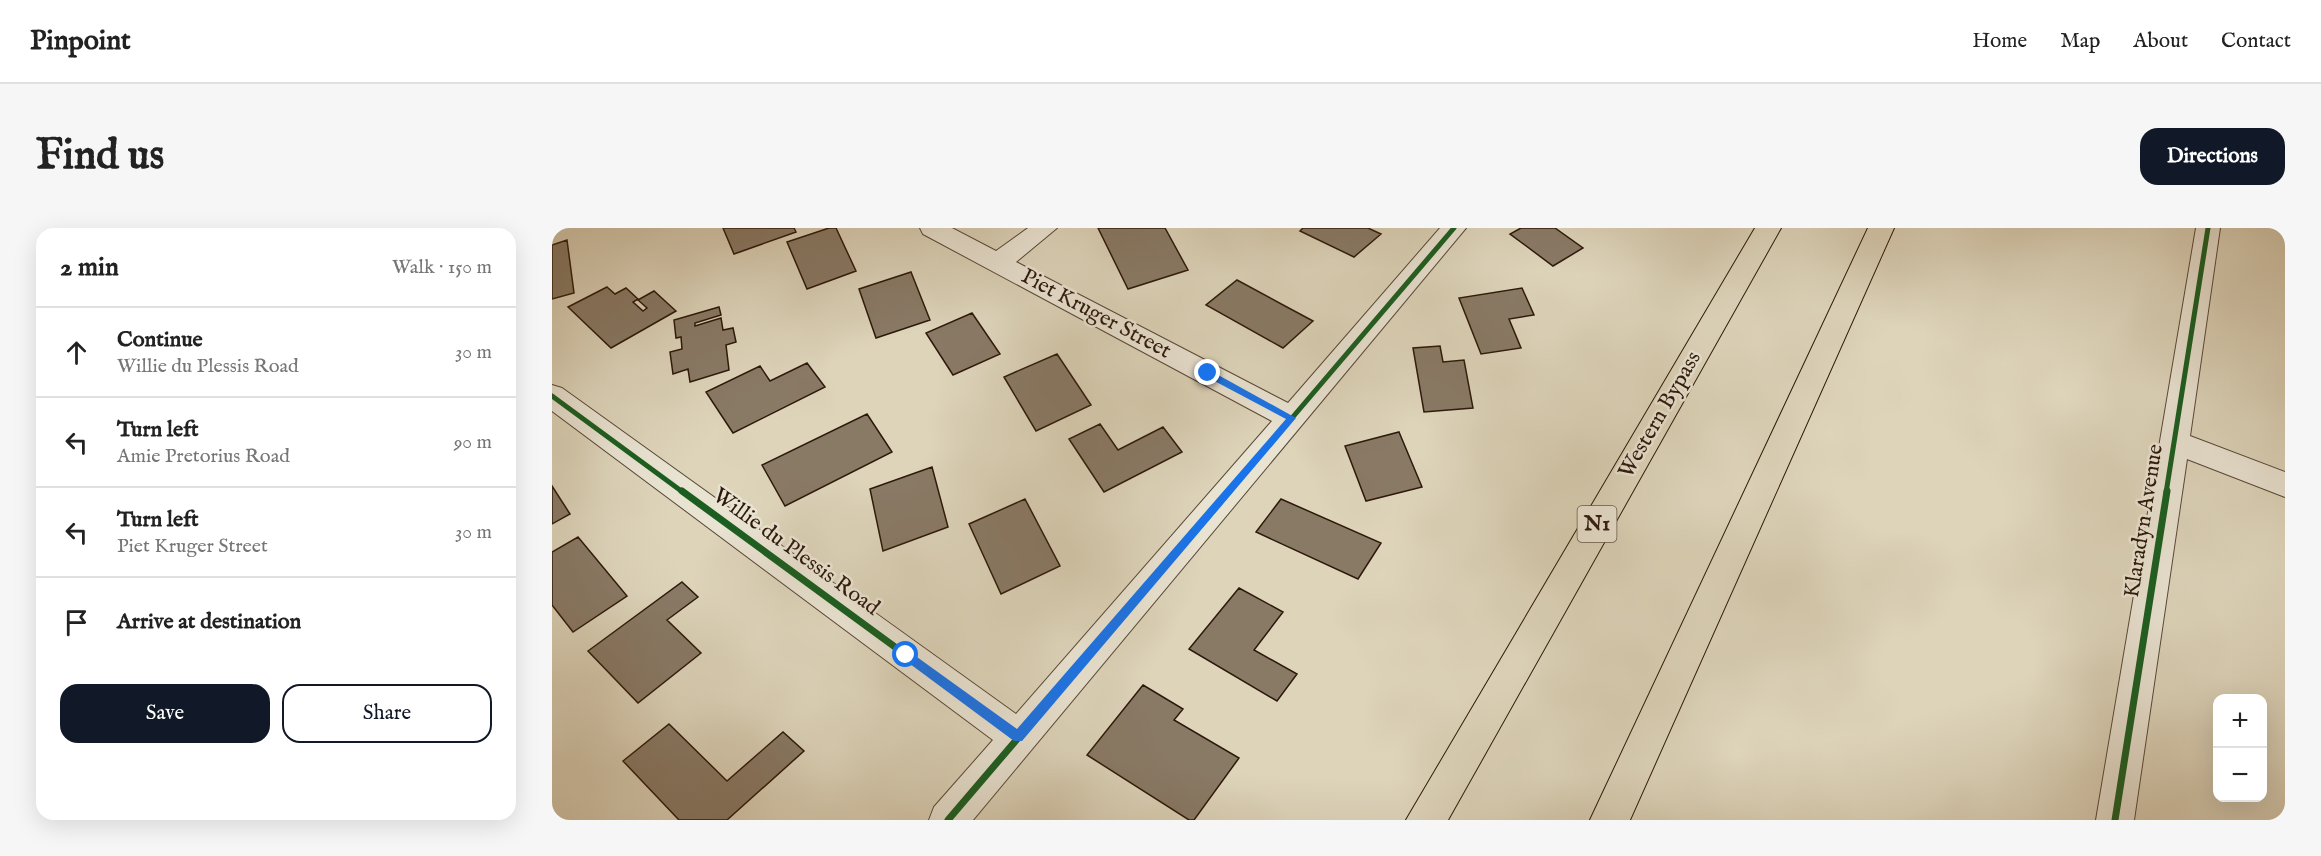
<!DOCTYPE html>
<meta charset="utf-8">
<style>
:root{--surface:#fff;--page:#f6f6f6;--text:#222;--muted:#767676;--line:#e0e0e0;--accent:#111827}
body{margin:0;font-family:"IM FELL English",serif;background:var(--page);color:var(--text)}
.controls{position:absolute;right:18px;bottom:18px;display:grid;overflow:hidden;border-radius:12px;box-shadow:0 6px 24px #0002}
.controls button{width:54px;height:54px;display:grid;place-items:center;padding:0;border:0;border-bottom:2px solid var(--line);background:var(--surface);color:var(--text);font:30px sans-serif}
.stop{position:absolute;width:18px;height:18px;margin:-14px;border:4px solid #1a73e8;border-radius:50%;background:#fff}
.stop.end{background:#1a73e8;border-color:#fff;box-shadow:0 2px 6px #0008}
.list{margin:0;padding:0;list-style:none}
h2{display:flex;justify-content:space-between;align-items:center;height:78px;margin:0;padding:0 24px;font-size:26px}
h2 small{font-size:20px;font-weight:400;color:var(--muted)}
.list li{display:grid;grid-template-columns:39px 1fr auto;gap:18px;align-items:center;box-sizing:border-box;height:90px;padding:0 24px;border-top:2px solid var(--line)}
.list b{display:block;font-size:22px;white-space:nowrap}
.list p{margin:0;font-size:20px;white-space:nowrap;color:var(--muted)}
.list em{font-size:20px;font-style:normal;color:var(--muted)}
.actions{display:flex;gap:12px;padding:18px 24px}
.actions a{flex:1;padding:14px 0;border:2px solid var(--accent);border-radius:18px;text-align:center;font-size:21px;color:var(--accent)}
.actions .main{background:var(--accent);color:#fff}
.icon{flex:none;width:33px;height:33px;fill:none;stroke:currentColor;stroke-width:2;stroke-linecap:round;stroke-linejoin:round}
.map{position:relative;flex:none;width:1733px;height:592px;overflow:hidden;border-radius:18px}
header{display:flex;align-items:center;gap:36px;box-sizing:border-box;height:84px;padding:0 30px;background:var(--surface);border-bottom:2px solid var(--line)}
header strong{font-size:28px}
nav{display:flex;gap:33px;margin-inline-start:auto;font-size:21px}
.intro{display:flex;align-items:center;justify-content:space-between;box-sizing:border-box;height:144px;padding:0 36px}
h1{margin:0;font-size:42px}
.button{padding:15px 27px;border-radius:18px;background:var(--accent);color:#fff;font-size:21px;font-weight:700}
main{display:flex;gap:36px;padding:0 36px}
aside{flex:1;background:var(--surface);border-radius:18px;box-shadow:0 6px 24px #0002}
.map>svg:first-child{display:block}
</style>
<header>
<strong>Pinpoint</strong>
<nav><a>Home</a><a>Map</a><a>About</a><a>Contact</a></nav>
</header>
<div class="intro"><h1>Find us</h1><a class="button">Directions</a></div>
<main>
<aside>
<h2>2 min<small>Walk · 150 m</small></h2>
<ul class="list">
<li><svg class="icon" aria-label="ahead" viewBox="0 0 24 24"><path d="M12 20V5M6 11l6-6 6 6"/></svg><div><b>Continue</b><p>Willie du Plessis Road</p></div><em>30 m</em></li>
<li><svg class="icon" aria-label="left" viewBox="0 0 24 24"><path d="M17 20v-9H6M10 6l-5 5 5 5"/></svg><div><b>Turn left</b><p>Amie Pretorius Road</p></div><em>90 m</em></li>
<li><svg class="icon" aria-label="left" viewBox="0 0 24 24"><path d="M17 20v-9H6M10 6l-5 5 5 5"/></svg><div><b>Turn left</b><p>Piet Kruger Street</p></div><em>30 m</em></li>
<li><svg class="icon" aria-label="arrive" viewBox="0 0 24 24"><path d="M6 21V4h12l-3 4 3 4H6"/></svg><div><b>Arrive at destination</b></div></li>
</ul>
<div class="actions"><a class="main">Save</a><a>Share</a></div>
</aside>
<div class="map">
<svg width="1733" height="592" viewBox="0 0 1733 592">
<rect width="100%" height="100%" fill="#ddd4ba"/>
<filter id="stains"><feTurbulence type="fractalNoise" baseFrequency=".00333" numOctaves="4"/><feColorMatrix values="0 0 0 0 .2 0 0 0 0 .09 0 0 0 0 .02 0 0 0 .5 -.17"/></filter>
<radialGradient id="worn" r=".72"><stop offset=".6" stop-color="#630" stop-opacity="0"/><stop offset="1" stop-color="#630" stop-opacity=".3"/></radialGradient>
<path fill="#897a66" stroke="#2d190b" stroke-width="1.5" d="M171,0H242L244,4L182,26Z
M277,0H284L304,43L255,61L235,14Z
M546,0H613L636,42L576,61Z
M751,0H816L829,6L802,29L748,3Z
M969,0H1003L1031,20L1001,38L958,6Z
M15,12L22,65L0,71V17Z
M359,44L378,92L324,110L307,61Z
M685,52L733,78L761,93L731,120L654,77Z
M55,59L63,66L74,60L86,71L81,74L91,83L95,80L86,72L102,63L124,83L59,120L16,79Z
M970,60L982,87L957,91L969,120L929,126L907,70Z
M167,79L169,87L143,95V98L169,90L171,102L181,100L184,114L174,117L177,142L138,154L136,141L121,146L118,124L130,121L129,109L124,110L122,92Z
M420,85L448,126L401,147L374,105Z
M888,118L891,134L912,132L921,180L872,184L861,120Z
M505,126L539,177L484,203L452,149Z
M255,135L273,159L181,205L154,164L208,138L218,153Z
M315,186L340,224L233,278L210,237Z
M548,196L566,222L611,199L630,224L552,264L517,211Z
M847,204L870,259L814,273L793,218Z
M380,239L396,299L331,323L318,261Z
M0,258L18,286L0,296Z
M473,271L508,338L449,366L417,296Z
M729,271L829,315L806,351L704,304Z
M26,309L75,368L21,404L0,377V324Z
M130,354L146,369L115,392L149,425L86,475L36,423Z
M687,360L731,384L702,422L745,446L725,473L637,421Z
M591,457L631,481L622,492L687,530L642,592H637L535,527Z
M117,496L175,553L231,504L252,523L175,592H127L71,533Z"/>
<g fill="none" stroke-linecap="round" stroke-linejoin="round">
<defs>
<path id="minor" d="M368,0H400L444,23L476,0H505L464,34L736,175L888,0H914L421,592H377L382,579L441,512L0,183V157L10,160L464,486L720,193L371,6Z
M1644,0H1668L1638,208L1733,244V269L1635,231L1582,592H1544Z"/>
<path id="highway" d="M1203,0H1229L896,592H854Z
M1316,0H1342L1078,592H1038Z"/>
</defs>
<use href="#minor" stroke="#594837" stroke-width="2"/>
<use href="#highway" stroke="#2d190b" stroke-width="2"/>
<use href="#minor" fill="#e9e3d2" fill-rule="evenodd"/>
<use href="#highway" fill="#ddd4ba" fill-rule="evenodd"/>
<defs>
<path id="cycleway-far1" d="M0,168L132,265
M676,265L902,0
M1614,265L1656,0"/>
<path id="cycleway" d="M130,263L466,509
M396,592L677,263
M1563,592L1615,263"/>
</defs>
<use href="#cycleway-far1" stroke="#e9e3d2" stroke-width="8"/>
<use href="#cycleway" stroke="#e9e3d2" stroke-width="10"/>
<use href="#cycleway-far1" stroke="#1b5e20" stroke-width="5"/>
<use href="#cycleway" stroke="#1b5e20" stroke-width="7"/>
</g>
<path fill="#1a73e8" d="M653,143H659L744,190L470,513H462L350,430V424H358L465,501L734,191L653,148Z"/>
<g text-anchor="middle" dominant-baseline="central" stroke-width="5" stroke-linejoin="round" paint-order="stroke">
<rect fill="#e9e3d2" stroke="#655647" stroke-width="1.5" x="1025.5" y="278" width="39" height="36" rx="4.5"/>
<g font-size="21" font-weight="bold" fill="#2d190b">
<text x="1045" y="296">N1</text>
</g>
<g font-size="22" fill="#2d190b" stroke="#e9e3d2">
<text transform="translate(544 86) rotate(28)">Piet Kruger Street</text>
<text transform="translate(1108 187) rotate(-60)">Western Bypass</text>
<text transform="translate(1592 293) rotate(-81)">Klaradyn Avenue</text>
<text transform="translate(244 324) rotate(36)">Willie du Plessis Road</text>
</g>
</g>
<rect width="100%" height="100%" filter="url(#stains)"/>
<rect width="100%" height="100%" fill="url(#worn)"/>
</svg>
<div class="controls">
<button>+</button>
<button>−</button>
</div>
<div class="stop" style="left:354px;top:427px"></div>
<div class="stop end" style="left:656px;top:145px"></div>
</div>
</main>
